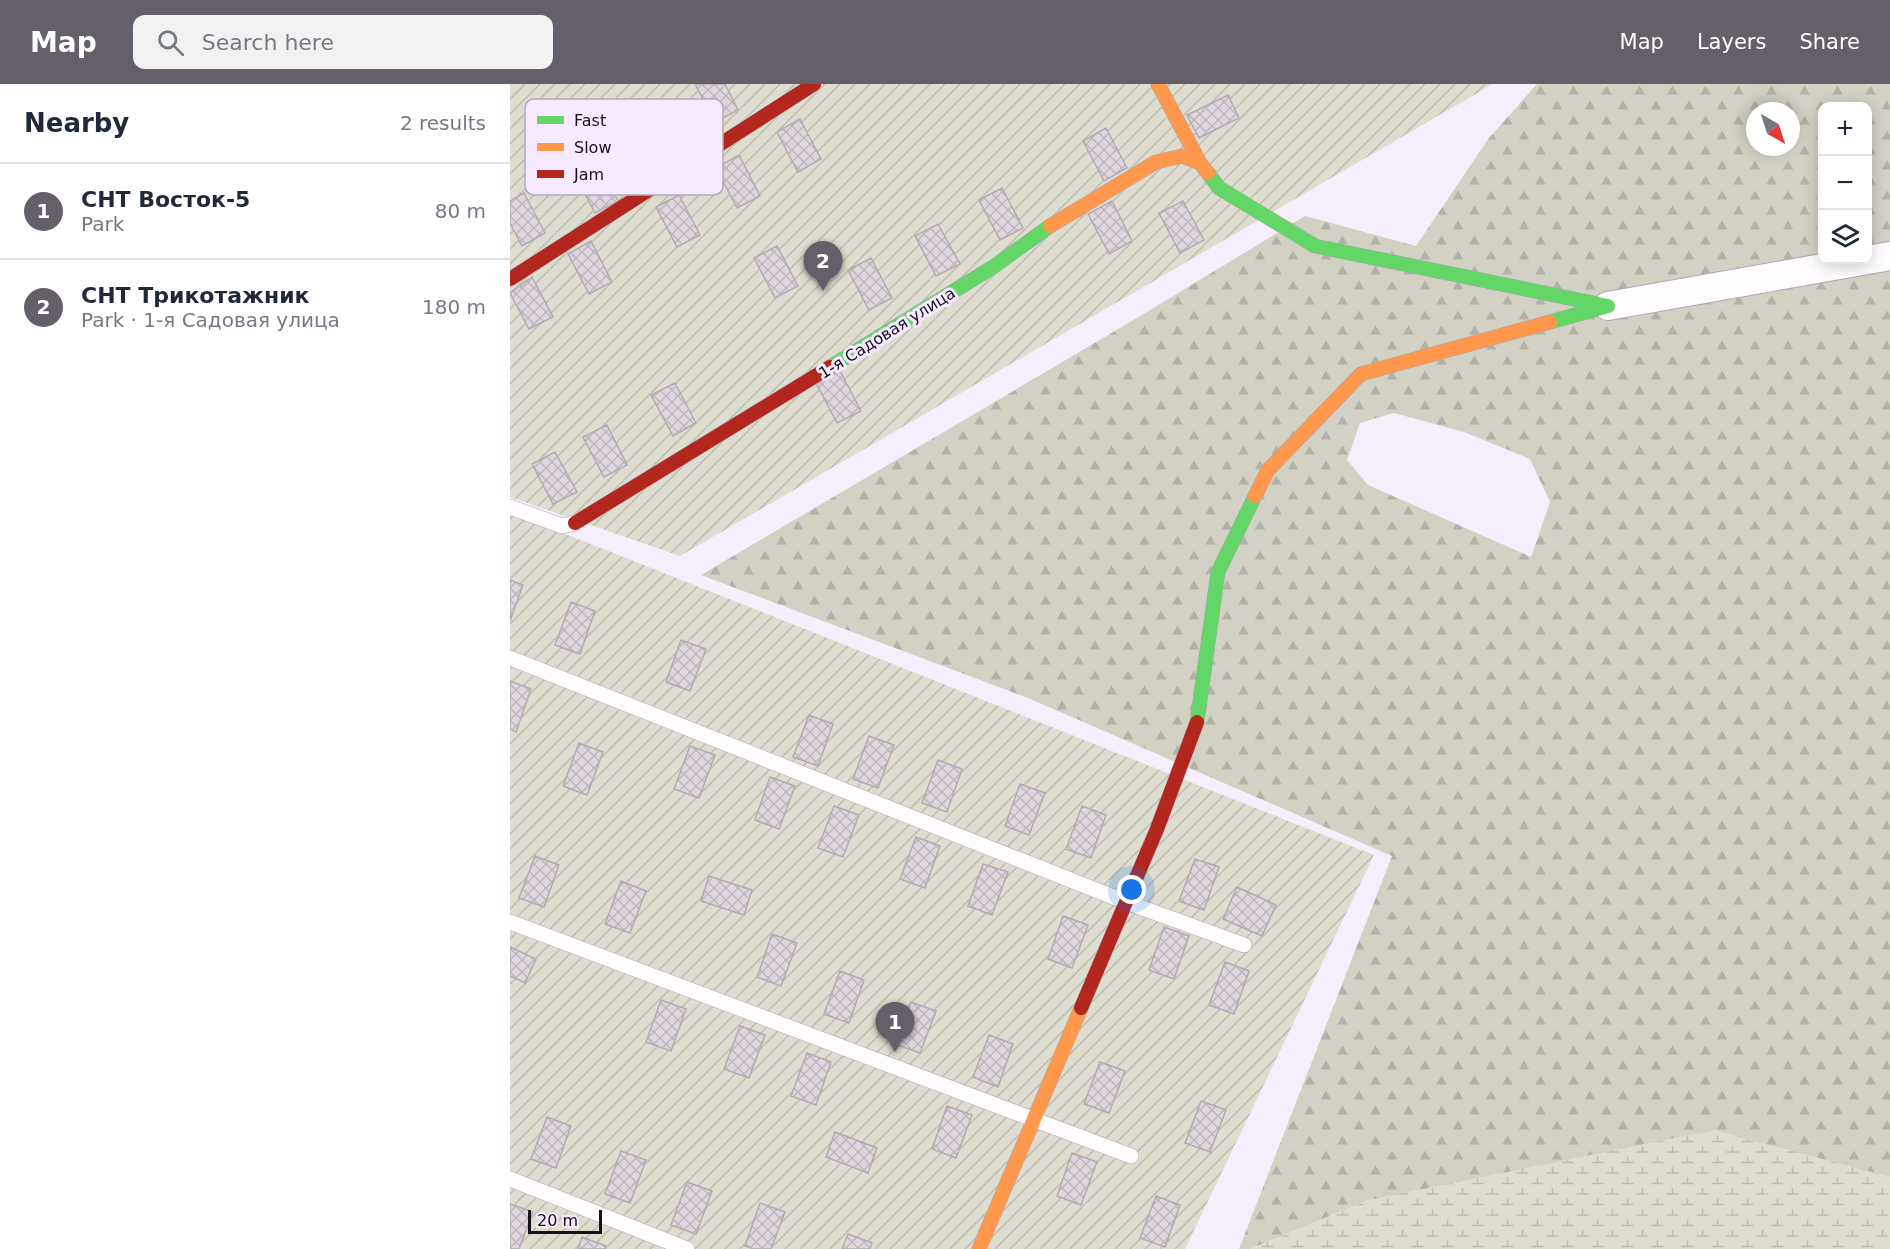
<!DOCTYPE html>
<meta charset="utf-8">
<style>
:root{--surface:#fff;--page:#f2f2f3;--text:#1f2937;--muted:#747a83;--line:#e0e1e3;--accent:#645f68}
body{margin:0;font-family:"DejaVu Sans",sans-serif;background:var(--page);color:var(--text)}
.controls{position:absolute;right:18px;top:18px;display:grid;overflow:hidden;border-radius:12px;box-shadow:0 3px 15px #0003}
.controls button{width:54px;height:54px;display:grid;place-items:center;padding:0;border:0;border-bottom:2px solid var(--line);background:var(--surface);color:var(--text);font:30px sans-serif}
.compass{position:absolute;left:1236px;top:18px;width:54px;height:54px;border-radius:50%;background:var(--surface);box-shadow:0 3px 15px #0003;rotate:141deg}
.scale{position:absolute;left:18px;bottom:15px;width:74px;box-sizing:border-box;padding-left:6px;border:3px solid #161219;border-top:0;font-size:16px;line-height:21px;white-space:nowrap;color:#161219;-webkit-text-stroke:4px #f7e9ff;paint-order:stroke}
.you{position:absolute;left:622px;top:806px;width:21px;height:21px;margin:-15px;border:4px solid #fff;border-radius:50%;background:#1a73e8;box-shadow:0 0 0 9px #1a73e833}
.badge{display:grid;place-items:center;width:39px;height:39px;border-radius:50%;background:var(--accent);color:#fff;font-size:20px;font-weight:700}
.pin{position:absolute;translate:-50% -50px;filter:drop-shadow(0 2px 3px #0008)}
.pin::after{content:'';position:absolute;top:32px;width:21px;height:18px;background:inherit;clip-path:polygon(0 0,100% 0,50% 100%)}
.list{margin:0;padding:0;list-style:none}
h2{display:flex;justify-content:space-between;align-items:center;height:78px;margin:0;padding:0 24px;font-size:26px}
h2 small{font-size:20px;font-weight:400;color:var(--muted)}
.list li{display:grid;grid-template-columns:39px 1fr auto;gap:18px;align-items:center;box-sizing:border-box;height:96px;padding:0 24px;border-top:2px solid var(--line)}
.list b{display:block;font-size:22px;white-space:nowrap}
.list p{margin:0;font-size:20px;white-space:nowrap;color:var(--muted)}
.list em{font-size:20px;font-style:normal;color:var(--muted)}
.icon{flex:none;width:33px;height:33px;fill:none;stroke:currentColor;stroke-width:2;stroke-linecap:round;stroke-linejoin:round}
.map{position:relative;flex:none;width:1380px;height:1165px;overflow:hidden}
header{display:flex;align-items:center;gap:36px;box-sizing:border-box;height:84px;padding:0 30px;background:var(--accent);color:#fff}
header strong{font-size:28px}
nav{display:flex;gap:33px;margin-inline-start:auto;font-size:21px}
.search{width:420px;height:54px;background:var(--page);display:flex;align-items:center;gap:15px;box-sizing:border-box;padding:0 21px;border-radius:12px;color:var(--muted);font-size:22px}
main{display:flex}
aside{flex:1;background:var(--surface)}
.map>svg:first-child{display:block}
</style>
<header>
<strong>Map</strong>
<div class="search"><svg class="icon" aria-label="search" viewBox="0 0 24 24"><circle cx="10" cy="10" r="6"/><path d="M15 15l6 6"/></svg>Search here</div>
<nav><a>Map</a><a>Layers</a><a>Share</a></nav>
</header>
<main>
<aside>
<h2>Nearby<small>2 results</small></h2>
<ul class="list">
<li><span class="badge">1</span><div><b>СНТ Восток-5</b><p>Park</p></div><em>80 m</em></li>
<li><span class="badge">2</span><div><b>СНТ Трикотажник</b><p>Park · 1-я Садовая улица</p></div><em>180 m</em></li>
</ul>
</aside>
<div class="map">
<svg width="1380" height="1165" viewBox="0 0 1380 1165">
<defs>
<pattern id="forest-firs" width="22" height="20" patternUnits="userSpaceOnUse" patternTransform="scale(1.5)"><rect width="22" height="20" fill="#d3d1c4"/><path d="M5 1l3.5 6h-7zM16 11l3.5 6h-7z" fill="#b4b2a8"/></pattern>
<pattern id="wetland-marsh" width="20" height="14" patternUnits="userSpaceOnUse" patternTransform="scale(1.5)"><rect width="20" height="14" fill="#deddd0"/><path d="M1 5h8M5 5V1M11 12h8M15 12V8" fill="none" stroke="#bebdb2"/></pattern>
<pattern id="garden-furrows" width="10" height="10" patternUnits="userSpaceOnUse" patternTransform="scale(1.5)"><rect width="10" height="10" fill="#deddd0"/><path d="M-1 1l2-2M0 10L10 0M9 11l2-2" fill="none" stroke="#bebdb2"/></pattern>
<pattern id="building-cross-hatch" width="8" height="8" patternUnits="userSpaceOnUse" patternTransform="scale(1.5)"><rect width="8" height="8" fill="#dfd5dd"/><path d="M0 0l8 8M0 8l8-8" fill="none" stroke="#bfb6bd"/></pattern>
</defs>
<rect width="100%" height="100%" fill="#f6eefa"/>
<path fill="url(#forest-firs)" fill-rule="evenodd" d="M1027,0H1380V1093L1359,1089L859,1116L740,1165H729L882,772L518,614L191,491L627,234L795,132L906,162L979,54ZM1312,22H1358V176H1312ZM1245,27H1281V63H1245ZM884,329L954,348L1020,375L1040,418L1021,473L858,401L837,376L850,339Z"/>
<path fill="url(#wetland-marsh)" d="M1204,1046L1380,1093V1165H740L859,1116Z"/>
<path fill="url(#garden-furrows)" d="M0,0H983L170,472L0,413Z
M0,428L864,771L675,1165H0Z"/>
<path fill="url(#building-cross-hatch)" stroke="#b3aab2" stroke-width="1.5" d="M185,0H215L228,26L205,38Z
M718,11L729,34L689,54L677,31Z
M290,35L311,75L288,88L267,48Z
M596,44L617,84L594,97L573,57Z
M229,71L250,112L227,124L206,84Z
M87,77L108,117L85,129L64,89Z
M492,104L513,144L490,156L469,116Z
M14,109L35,149L12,162L0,139V117Z
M169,111L190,151L167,163L146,123Z
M602,117L622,157L599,170L578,130Z
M673,117L694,156L670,169L649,129Z
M428,140L450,180L426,192L405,152Z
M81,157L102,198L79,210L58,170Z
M267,162L288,202L265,214L244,174Z
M361,174L382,214L359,226L338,186Z
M22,193L43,233L19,245L0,209Z
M330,287L351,327L327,339L306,299Z
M165,299L186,339L163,352L141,311Z
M97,341L117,381L94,393L73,353Z
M45,368L67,408L43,420L22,380Z
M0,496L13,501L0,537Z
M61,518L85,527L70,570L45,561Z
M171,556L196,565L180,607L156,598Z
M0,597L21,605L6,648L0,645Z
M299,631L323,640L308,682L283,673Z
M359,652L384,661L368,704L343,695Z
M69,659L93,668L77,711L53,702Z
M180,662L205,671L189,714L164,705Z
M428,676L452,685L437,728L412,719Z
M260,693L285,702L269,745L245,736Z
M510,700L535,709L519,751L495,742Z
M324,722L349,731L333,773L308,764Z
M572,722L596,731L581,774L556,765Z
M406,753L430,762L415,804L390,795Z
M25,772L49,781L34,823L9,814Z
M685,775L709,783L694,826L669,817Z
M473,780L498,788L482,831L458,822Z
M199,792L242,806L234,831L191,817Z
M111,797L136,807L120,849L95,840Z
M727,803L766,821L752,852L713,835Z
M553,832L578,841L562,884L538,875Z
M654,843L679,852L664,895L639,886Z
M262,850L287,859L271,902L247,893Z
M0,863L26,875L15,899L0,892Z
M715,878L739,887L724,930L699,921Z
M330,887L354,896L339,939L314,930Z
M151,916L176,925L161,967L136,958Z
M401,918L426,927L410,969L385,960Z
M230,942L255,951L239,994L214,985Z
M479,951L503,960L488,1003L463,993Z
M297,969L321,978L306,1021L281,1012Z
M590,978L615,987L599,1029L574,1020Z
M691,1017L716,1026L700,1068L675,1059Z
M437,1022L462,1031L446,1074L422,1065Z
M37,1033L61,1042L46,1084L21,1075Z
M325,1048L367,1064L358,1089L316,1073Z
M111,1067L136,1076L120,1119L95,1110Z
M562,1069L587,1078L571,1121L547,1112Z
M177,1098L202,1107L186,1150L161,1141Z
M646,1112L670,1121L655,1163L630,1154Z
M250,1119L275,1128L261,1165H244L235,1162Z
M0,1120L23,1128L9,1165H0Z
M338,1150L362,1159L360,1165H332Z
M72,1153L96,1162L95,1165H68Z"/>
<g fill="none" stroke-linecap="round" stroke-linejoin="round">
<defs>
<path id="lane" d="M0,423L52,442L65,439
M0,574L616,818L734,861
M0,838L621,1072
M0,1095L177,1165"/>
<path id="street" d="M1098,222L1380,172"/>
<path id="fast" d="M698,89L709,104L805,162L1098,222L1040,238
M320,283L483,183L540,142
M687,638L708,488L745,412"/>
<path id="slow" d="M648,0L690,79L698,89
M540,142L646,78L672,72L690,79
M745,412L758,386L851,290L1040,238
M469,1165L571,924"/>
<path id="jam" d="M0,195L304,0
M65,439L320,283
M571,924L647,745L687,638"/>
</defs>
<use href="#lane" stroke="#aea9b2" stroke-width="16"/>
<use href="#street" stroke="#aea9b2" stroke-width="30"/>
<use href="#fast" stroke="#aea9b2" stroke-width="15"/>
<use href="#slow" stroke="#aea9b2" stroke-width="15"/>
<use href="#jam" stroke="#aea9b2" stroke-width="15"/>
<use href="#lane" stroke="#fefcfe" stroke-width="15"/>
<use href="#street" stroke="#fefcfe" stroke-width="28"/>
<use href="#fast" stroke="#63d668" stroke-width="14"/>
<use href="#slow" stroke="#ff974d" stroke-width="14"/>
<use href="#jam" stroke="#b3261e" stroke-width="14"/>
</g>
<g text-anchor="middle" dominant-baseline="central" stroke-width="6" stroke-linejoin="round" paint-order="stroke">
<g font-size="16" fill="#161219" stroke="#f7e9ff">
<text transform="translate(377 249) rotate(-32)">1-я Садовая улица</text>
</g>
</g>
<rect x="15" y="15" width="198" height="96" rx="9" fill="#f7e9ff" stroke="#b4a8ba" stroke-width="1.5"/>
<rect x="27" y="32" width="27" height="8" fill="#63d668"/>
<rect x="27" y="59" width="27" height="8" fill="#ff974d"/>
<rect x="27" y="86" width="27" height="8" fill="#b3261e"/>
<g font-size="16" fill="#161219">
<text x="64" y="42">Fast</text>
<text x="64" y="69">Slow</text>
<text x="64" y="96">Jam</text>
</g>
</svg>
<div class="controls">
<button>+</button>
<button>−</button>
<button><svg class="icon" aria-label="layers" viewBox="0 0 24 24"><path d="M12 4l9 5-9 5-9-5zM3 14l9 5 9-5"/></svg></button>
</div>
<svg class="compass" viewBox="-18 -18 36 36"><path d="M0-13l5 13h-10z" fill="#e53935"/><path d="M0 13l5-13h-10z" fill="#747a83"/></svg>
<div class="scale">20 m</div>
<div class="you"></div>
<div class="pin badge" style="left:385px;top:968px">1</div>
<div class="pin badge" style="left:313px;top:207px">2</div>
</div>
</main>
